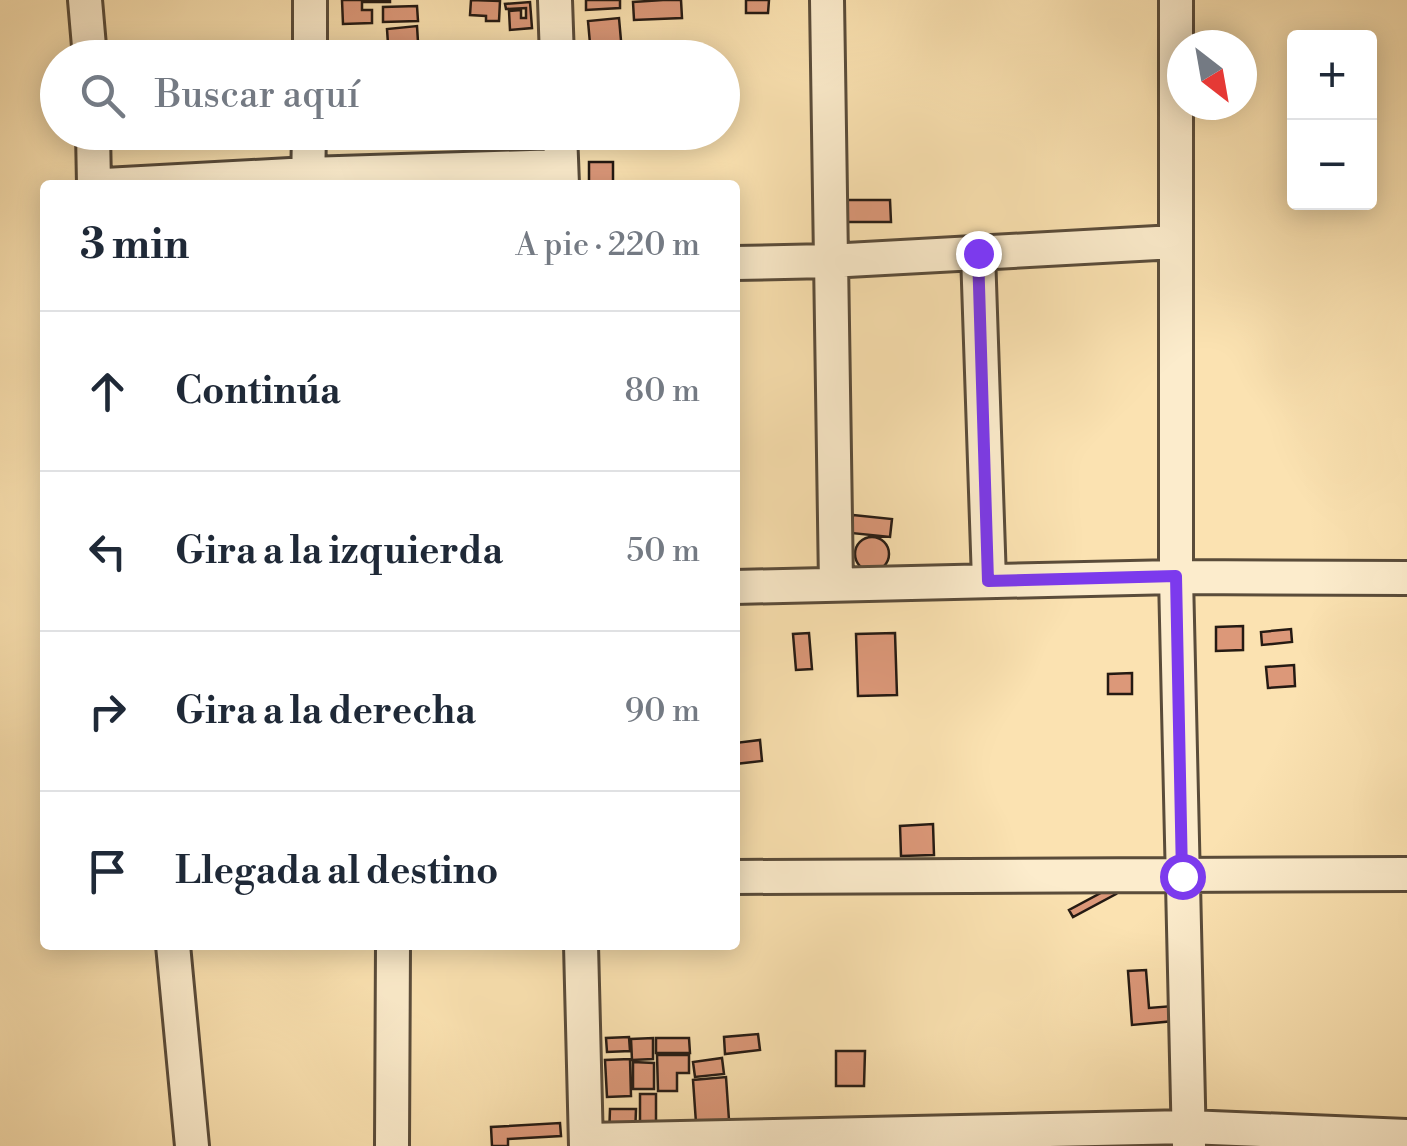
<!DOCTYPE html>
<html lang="es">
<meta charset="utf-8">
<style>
:root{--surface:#fff;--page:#f2f2f3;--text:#1f2937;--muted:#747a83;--line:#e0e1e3}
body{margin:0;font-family:"Libre Bodoni",serif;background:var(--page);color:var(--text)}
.controls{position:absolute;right:30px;top:30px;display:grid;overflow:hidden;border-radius:10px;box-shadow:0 5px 25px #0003}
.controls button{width:90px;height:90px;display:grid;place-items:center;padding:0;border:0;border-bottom:2px solid var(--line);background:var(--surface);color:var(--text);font:50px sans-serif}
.compass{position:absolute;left:1167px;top:30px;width:90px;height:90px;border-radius:50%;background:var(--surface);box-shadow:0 5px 25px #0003;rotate:149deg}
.stop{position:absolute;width:30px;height:30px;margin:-22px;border:8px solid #7c3aed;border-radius:50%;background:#fff}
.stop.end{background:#7c3aed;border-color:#fff;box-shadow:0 2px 10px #0008}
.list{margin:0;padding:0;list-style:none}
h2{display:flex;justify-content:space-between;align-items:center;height:130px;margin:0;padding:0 40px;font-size:42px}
h2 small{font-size:32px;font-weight:400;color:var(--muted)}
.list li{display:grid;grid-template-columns:65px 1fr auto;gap:30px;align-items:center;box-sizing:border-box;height:160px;padding:0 40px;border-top:2px solid var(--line)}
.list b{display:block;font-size:38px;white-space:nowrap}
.list em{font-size:32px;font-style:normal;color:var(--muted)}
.icon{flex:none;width:55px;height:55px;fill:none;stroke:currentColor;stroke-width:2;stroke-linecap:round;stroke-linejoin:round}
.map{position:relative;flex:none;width:1407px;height:1146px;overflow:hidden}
.search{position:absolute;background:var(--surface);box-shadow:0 5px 25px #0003;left:40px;top:40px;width:700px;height:110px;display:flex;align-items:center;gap:25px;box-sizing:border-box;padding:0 35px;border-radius:55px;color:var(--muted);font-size:38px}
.panel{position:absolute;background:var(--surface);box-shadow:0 5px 25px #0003;left:40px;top:180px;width:700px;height:770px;border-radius:10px}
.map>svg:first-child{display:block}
</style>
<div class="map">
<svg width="1407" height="1146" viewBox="0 0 1407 1146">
<rect width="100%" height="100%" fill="#fbe2b1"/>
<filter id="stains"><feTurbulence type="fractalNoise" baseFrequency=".002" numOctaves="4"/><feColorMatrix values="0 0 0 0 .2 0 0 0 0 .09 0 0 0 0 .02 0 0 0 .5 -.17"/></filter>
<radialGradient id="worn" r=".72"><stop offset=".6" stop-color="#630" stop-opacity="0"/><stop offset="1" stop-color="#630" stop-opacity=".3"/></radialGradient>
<path fill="#dc9879" stroke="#251a13" stroke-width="2.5" d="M342,0H390V2H362V10H372V23L343,24Z
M471,0L500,1L499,21H486V16L470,15Z
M586,0H620V8L586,10Z
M663,0H681L682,18L634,20L633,2Z
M746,0H769L768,13H746Z
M530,2L532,28L510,30L509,11L521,10V18H526V8L506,9L505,4Z
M417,6L418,21L383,22V7Z
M619,18L622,52L591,55L588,21Z
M417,26L418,42L388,44L387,29Z
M589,162H613V185H589Z
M845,200H890L891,222H845Z
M853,515L892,519L890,537L851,533Z
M855 554a17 17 0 1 1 34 0a17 17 0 1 1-34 0Z
M1243,626V650L1216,651V627Z
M1291,629L1292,642L1262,645L1261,632Z
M809,633L812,669L796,670L793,634Z
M895,633L897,695L858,696L856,634Z
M1294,665L1295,686L1268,688L1266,667Z
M1132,673V694H1108V674Z
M760,740L762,761L735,764V743Z
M933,824L934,855L901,856L900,826Z
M1112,887L1116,894L1073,917L1069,910Z
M1146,970L1149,1008L1173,1006L1174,1021L1132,1025L1128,971Z
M758,1034L760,1050L725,1054L724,1037Z
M629,1037L630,1051L607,1052L606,1038Z
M653,1038V1059L632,1060L631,1039Z
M656,1038H689L690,1053H656Z
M836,1051H865L864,1086H836Z
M657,1055H689V1073H677V1091H658Z
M722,1058L724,1074L695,1077L693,1062Z
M630,1059L631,1096L607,1097L605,1060Z
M633,1062L654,1063V1089H633Z
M726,1077L729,1120L696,1123L693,1080Z
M640,1094H656V1126H640Z
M610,1109H636L635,1137H609Z
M560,1123L561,1136L508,1139V1146H492L491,1127Z"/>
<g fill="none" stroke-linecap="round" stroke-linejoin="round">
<defs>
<path id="minor" d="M85,0L90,58
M555,0L557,58
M827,0L836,584
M1176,0V577L1189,1146
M310,58V0
M93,132L94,185
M560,132L562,185
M105,185L308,174L561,166
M308,185L309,132
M978,253L989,581
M735,263L829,261L1175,242
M735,587L1176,577L1407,578
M735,877L1407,874
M173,945L192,1146
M581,945L586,1146
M586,1140L1188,1127L1407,1136
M392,1146L393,945"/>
</defs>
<use href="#minor" stroke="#5a4c3a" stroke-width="38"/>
<use href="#minor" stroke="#fceccc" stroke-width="32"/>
</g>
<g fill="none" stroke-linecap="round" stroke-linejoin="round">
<path stroke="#7c3aed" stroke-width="12" d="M978,253L988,581L1176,576L1182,876"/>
</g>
<rect width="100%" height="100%" filter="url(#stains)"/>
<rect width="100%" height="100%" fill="url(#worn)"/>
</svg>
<div class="controls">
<button>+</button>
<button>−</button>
</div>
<svg class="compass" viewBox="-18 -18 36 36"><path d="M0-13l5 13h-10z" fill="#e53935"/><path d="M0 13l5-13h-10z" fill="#747a83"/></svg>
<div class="stop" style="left:1182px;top:876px"></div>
<div class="stop end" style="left:978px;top:253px"></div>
<div class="search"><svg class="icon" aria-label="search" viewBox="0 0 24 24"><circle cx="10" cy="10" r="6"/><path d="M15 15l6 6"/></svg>Buscar aquí</div>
<section class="panel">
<h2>3 min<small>A pie · 220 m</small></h2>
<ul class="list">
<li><svg class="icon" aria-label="ahead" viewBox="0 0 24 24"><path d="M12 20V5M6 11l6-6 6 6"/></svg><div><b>Continúa</b></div><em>80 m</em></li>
<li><svg class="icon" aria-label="left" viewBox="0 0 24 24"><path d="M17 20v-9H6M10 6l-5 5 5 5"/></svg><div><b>Gira a la izquierda</b></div><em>50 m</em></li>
<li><svg class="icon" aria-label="right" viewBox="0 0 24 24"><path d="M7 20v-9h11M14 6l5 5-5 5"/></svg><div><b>Gira a la derecha</b></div><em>90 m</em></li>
<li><svg class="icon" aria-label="arrive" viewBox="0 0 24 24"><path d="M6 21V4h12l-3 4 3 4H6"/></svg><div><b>Llegada al destino</b></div></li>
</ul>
</section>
</div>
